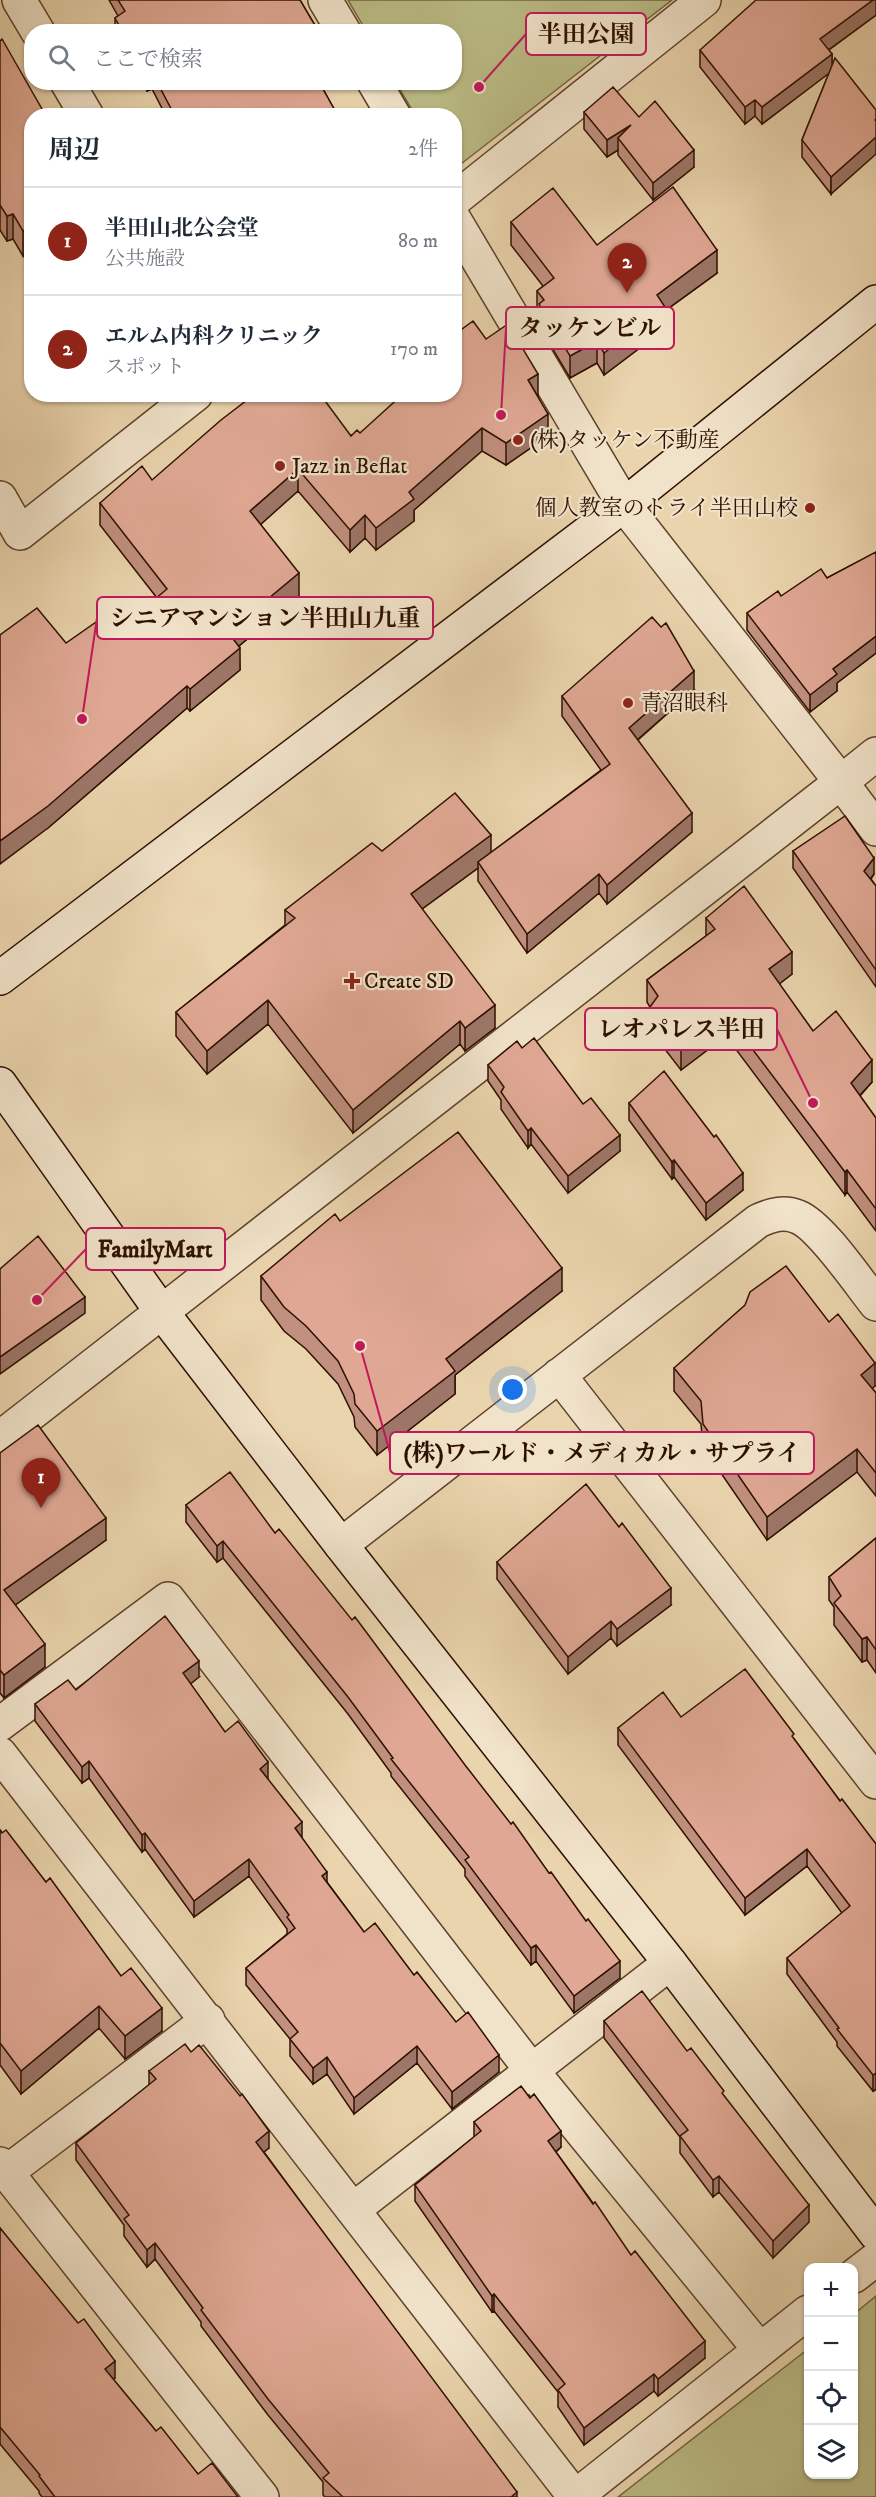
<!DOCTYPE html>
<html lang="ja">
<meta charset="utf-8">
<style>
:root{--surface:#fff;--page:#f6f6f7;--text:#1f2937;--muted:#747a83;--line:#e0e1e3;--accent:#8f2418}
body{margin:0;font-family:"IM FELL DW Pica","Noto Serif JP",serif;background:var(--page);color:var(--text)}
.controls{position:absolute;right:18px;bottom:18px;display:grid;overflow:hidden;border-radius:12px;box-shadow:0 2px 4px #0004}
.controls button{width:54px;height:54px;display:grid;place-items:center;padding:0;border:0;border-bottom:2px solid var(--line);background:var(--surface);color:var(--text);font:30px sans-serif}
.you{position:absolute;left:513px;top:1390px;width:21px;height:21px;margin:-15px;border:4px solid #fff;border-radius:50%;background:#1a73e8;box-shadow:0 0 0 9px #1a73e833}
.badge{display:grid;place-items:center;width:39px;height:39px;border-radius:50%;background:var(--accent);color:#fff;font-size:20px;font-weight:700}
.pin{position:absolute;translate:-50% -50px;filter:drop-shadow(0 2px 3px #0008)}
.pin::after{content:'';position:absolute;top:32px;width:21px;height:18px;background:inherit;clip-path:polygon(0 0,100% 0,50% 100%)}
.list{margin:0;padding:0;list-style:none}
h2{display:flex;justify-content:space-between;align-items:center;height:78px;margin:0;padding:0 24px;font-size:26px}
h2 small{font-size:20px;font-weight:400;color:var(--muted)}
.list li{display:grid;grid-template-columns:39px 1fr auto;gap:18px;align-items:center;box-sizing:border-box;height:108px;padding:0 24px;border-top:2px solid var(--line)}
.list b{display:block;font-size:22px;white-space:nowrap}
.list p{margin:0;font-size:20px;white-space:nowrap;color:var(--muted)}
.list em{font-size:20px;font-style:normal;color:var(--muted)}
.icon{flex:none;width:33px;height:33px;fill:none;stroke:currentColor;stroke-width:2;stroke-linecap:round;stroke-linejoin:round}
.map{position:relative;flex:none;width:876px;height:2497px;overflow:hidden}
.search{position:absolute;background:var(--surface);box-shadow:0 2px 4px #0004;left:24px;top:24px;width:438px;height:66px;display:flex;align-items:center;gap:15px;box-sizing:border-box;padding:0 21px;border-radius:24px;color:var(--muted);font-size:22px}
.panel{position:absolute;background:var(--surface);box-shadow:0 2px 4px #0004;left:24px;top:108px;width:438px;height:294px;border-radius:24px}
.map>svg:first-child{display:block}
</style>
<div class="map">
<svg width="876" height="2497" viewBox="0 0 876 2497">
<rect width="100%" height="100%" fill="#ead4ad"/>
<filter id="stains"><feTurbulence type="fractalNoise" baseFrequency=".00333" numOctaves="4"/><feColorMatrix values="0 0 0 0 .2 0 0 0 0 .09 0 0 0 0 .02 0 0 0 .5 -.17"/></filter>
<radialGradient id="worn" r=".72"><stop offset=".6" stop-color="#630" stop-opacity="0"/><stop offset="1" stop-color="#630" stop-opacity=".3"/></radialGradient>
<path fill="#bbbc86" stroke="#746643" stroke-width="1.5" d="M348,0H672L457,167H455L454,116L415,115L396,83L454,82V32L366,31Z
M876,2296V2497H618L808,2349V2474H854V2314Z"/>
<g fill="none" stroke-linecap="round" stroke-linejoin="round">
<defs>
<path id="street" d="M19,0L38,32
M325,0L344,32
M67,82L87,116
M374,82L394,116
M454,200L704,0
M0,498L20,533L196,394
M876,754L841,782L876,829
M559,1375L876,1782
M0,1438L841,782L624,505L454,219
M341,1545L758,1221C771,1215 784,1211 798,1217C821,1226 859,1283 876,1304
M0,1724L168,1599L532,2071L760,2350
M0,1754L575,2497
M0,2164L262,2497
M7,2172L208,2020
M354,2209L670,1963
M854,2276L876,2259
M575,2497L808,2312"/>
<path id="secondary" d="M0,978L624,505L876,302
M0,1084L161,1311L341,1545L670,1963L876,2234"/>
</defs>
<use href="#street" stroke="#5d412b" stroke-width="36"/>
<use href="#secondary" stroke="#2e1000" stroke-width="36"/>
<use href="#street" stroke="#f1e3ca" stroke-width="33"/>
<use href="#secondary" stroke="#f1e3ca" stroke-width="33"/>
</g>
<path fill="#c1907f" stroke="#2e1000" stroke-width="1.5" d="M109,0H300L319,32H115V18L118,16Z
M876,0V15L829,50L832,54L831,194L802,157V140L829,73L762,124L755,116L745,124L700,67V50Z
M0,41L46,116L23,256L13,239L7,241L0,230Z
M142,82H319L338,116H166L152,89L147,91Z
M584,112L639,117L694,167L653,200L618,155V150L607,157L584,129Z
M511,222L597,245L717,273L665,311V329L604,375L597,363L570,378L539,326V316L537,313V291L543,286L511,245Z
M486,339L538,396L548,436L506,465L482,451L414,510V521L376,550L365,538L350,552L298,491L260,524L299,596L239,646L240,670L190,711L187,708L48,828L66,643L111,636L157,598L100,525V503L152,480L360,433Z
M876,552V653L837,683V691L810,712L747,630V613L781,596L827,578Z
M694,690L638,740L692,832L607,904L599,893L527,953L478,881V868L422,909L495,1028L465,1051L460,1044L353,1133L268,1024L207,1074L176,1036V1012L285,925V910L382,851L491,853L601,770L562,716V696Z
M793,851L874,874L871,879L876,886V987L793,868Z
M706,918L792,974L779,984L813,1031L872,1082L860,1096L876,1118V1231L847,1192L845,1195L726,1036L681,1070L650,1030V1007L647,1002V980L706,936Z
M522,1048L620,1151L568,1193L531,1144L528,1148L501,1109V1100L488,1081V1065Z
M629,1103L743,1190L706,1220L674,1177L672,1179L629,1120Z
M340,1221L562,1291L455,1375V1394L377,1455L355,1427L354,1417L338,1384L306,1349L284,1331L261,1300V1276Z
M674,1368L875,1386L872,1388L876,1393V1496L857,1472L767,1540L703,1447L701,1424L674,1391Z
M0,1453L106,1540L15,1605L45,1667L4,1698L0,1693Z
M186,1505L275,1533L620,1978L574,2013L536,1961L531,1965L465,1876V1869L391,1776V1773L348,1714L223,1558L217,1562L186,1522Z
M876,1538V1673L867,1660L862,1662L834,1625V1607L829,1600V1577Z
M497,1562L671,1605L617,1646L611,1638L568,1674L497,1579Z
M199,1677L190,1684L225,1732L268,1779L327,1882L364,1932L414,1975L499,2072L452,2109L417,2063L354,2114L327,2074L313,2084L290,2056V2039L246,1985V1968L287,1934V1929L249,1876L194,1917L145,1849L142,1852L89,1778L82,1783L35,1721V1704L76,1690Z
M681,1717L794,1739L840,1801L876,1844V2090L873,2091L837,2046V2042L787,1974V1958L842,1913L807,1866L745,1915L618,1745V1728Z
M0,1830L46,1882L121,1976L162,2031L125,2059L99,2028L21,2094L0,2065Z
M604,2021L687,2051L724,2096L809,2222L773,2258L719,2192L713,2197L680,2153V2137L604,2038Z
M149,2071L269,2148L264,2152L517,2497H325L323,2495V2482L268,2415L201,2326V2322L155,2259L147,2267L124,2236V2225L76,2160V2143L149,2085Z
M474,2122L561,2147L556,2152L705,2358L658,2396L654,2391L584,2445L558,2407V2392L494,2311L492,2312L415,2201V2185L474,2137Z
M0,2228L115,2378L113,2379L156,2431L198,2474L238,2497H42L39,2493V2491L0,2444Z"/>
<path fill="#9d7668" stroke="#2e1000" stroke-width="1.5" d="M873,0H876V15L820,56V39Z
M832,54V71L762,124V107Z
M147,82H152V89L147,91Z
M755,100V116L745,124V107Z
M631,125L618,138V150L607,157V140Z
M876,137V154L831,194V177Z
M694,150V167L653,200V183Z
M13,214V239L7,241V216Z
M32,226V251L23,256V231Z
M717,250V273L665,311V329L604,375V353L657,295Z
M597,341V363L570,378V356Z
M538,374V397L528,380Z
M548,414V436L506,465V443Z
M482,428V451L414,510V521L376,550V528L409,492Z
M298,469V491L250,534V511Z
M365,515V538L350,552V530Z
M299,573V596L228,655V632Z
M876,636V653L837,683V691L810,712V695L833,669Z
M240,648V670L190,711V689Z
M694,671V690L629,747V728Z
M187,686V708L48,828L0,864V841Z
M692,813V832L607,904V885Z
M491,835V859L478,862V868L411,917V894Z
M874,858V874L864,887V871Z
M599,874V893L527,953V934Z
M792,952V974L769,992V969Z
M268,1000V1024L207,1074V1051Z
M495,1005V1028L465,1051V1028Z
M726,1014V1036L681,1070V1048Z
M460,1021V1044L353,1133V1110Z
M872,1060V1082L851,1105V1083Z
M531,1128V1144L528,1148V1131Z
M620,1135V1151L568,1193V1176Z
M674,1160V1177L672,1179V1162Z
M847,1170V1192L845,1195V1172Z
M743,1173V1190L706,1220V1203Z
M562,1268V1291L455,1375V1394L377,1455V1431L446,1359Z
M85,1297V1313L0,1374V1357Z
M875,1363V1386L861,1398V1375Z
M857,1449V1472L767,1540V1517Z
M106,1518V1540L4,1613V1590Z
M223,1541V1558L217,1562V1546Z
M671,1588V1605L617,1646V1629Z
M611,1621V1638L568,1674V1657Z
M867,1637V1660L862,1662V1639Z
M45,1644V1667L4,1698V1675Z
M199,1661V1677L183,1690V1673Z
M89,1761V1778L82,1783V1767Z
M268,1762V1779L260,1769Z
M302,1822V1839L295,1828Z
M145,1833V1849L142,1852V1835Z
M807,1849V1866L745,1915V1898Z
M249,1859V1876L194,1917V1901Z
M327,1872V1888L322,1876Z
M536,1945V1961L531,1965V1948Z
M620,1961V1978L574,2013V1996Z
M99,2006V2028L21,2094V2071Z
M162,2008V2031L125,2059V2036Z
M417,2046V2063L354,2114V2098Z
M499,2055V2072L452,2109V2092Z
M327,2057V2074L313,2084V2068Z
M876,2073V2089L873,2091V2075Z
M269,2131V2148L256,2158V2142Z
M561,2131V2147L548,2158V2141Z
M719,2176V2192L713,2197V2180Z
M809,2205V2222L773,2258V2241Z
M155,2243V2259L147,2267V2250Z
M494,2294V2311L492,2312V2296Z
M705,2341V2358L658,2396V2379Z
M115,2361V2378L105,2386V2369Z
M654,2374V2391L584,2445V2428Z
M517,2492V2497H511Z"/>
<path fill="#e0a894" stroke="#2e1000" stroke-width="1.5" d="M118,0H300L319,32H123L115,18L125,11Z
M756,0H873L820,39L832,54L762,107L755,100L745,107L700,50Z
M2,39L46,116H32V226L23,231L13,214L7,216L0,205V41Z
M835,58L876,110V119L875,120L876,121V137L831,177L802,140Z
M157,82H319L338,116H175Z
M613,87L639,117L655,101L694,150L653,183L618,138L631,125L607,140L584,112Z
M673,187L717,250L657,295L665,307L604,353L597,341L570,356L539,304L544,300L537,291L554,278L511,222L553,188L597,245Z
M473,321L486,339L508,324L538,374L528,380L548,414L506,443L482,428L409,492L414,499L376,528L365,515L350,530L298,469L250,511L299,573L228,632L240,648L190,689L187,686L48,806L0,841V635L37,608L66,643L99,620L111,636L167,589L100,503L142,466L152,480L221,420L255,394H320L351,436L357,430L360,433L403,394H454V335Z
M876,552V636L833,669L837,674L810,695L747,613L778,591L781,596L821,569L827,578Z
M652,617L661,627L666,623L694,671L629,728L692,813L607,885L599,874L527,934L478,862L610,764L562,696Z
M455,793L491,835L411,894L495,1005L465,1028L460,1021L353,1110L268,1000L207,1051L176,1012L295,918L285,910L372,843L382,851Z
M845,816L874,858L864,871L876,886V970L793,851Z
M744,886L792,952L769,969L813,1031L836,1011L872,1060L851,1083L876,1118V1209L847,1170L845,1172L726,1014L681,1048L650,1007L658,996L647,980L715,929L706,918Z
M534,1038L583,1104L591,1098L620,1135L568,1176L531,1128L528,1131L501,1092L504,1087L488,1065L517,1041L522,1048Z
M664,1071L714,1137L716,1135L743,1173L706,1203L674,1160L672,1162L629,1103Z
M458,1132L562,1268L446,1359L455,1371L377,1431L355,1404L354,1394L338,1361L306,1326L284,1307L261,1276L335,1214L340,1221Z
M38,1236L85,1297L0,1357V1269Z
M786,1266L829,1322L838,1314L875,1363L861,1375L876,1393V1473L857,1449L767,1517L703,1424L701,1401L674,1368L745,1305L750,1292Z
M38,1425L106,1518L4,1590L45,1644L4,1675L0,1670V1453Z
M230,1472L275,1533L279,1529L352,1620L355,1617L465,1765L511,1824L513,1822L549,1873L551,1872L586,1921L588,1919L620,1961L574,1996L536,1945L531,1948L465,1860L469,1857L391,1759L393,1758L348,1697L223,1541L217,1546L186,1505Z
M586,1484L619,1527L622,1523L671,1588L617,1629L611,1621L568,1657L497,1562Z
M876,1538V1650L867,1637L862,1639L834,1603L841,1596L829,1577Z
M165,1616L199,1661L183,1673L225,1732L238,1721L268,1762L260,1769L302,1822L295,1828L327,1872L322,1876L364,1932L375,1923L414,1975L417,1972L456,2022L468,2012L499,2055L452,2092L417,2046L354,2098L327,2057L313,2068L290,2039L298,2032L246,1968L295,1928L287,1917L289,1915L249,1859L194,1901L145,1833L142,1835L89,1761L82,1767L35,1704L68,1680L76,1690Z
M745,1669L794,1734L792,1736L840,1801L842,1799L876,1844V2073L873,2075L837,2029L839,2028L787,1958L850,1906L807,1849L745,1898L618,1728L663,1692L681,1717Z
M0,1830L2,1833L6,1830L46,1882L50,1878L121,1976L131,1968L162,2008L125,2036L99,2006L21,2071L0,2043Z
M642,1991L687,2051L691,2048L724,2091L722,2093L809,2205L773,2241L719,2176L713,2180L680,2136L688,2130L604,2021Z
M185,2044L191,2052L199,2045L240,2096L242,2094L269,2131L256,2142L517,2492L511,2497H343L323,2478L329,2473L268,2399L201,2310L203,2308L155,2243L147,2250L124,2219L129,2215L76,2143L156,2079L149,2071Z
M521,2086L530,2098L534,2094L561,2131L548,2141L593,2204L595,2202L631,2255L635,2251L705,2341L658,2379L654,2374L584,2428L558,2390L565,2384L494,2294L492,2296L415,2185L481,2131L474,2122Z
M0,2228L78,2323L84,2319L115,2361L105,2369L156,2431L161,2427L198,2474L212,2463L238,2497H55L39,2476L40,2475L0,2427Z"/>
<g fill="#8f2418" stroke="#f1e3ca" stroke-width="2">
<circle cx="518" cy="440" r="6"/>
<circle cx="280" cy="466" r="6"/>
<circle cx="810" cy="508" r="6"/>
<circle cx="628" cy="703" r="6"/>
<path d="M349 972h6v6h6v6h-6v6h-6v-6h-6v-6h6z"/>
</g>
<g text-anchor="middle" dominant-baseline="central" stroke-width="4.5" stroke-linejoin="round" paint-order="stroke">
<g font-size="22" fill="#2e1000" stroke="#f1e3ca" text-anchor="start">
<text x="530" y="440">(株)タッケン不動産</text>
<text x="292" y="466">Jazz in Beflat</text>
<text x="798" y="508" text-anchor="end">個人教室のトライ半田山校</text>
<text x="640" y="703">青沼眼科</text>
<text x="364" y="981">Create SD</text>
</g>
</g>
<path fill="none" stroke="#c2185b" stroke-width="2" d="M479 87L526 34M501 415L506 328M82 719L97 618M813 1103L777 1029M37 1300L86 1249M360 1346L390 1453"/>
<g fill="#c2185b" stroke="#f1e3ca" stroke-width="2">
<circle cx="479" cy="87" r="6"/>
<circle cx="501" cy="415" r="6"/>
<circle cx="82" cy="719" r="6"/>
<circle cx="813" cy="1103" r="6"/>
<circle cx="37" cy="1300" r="6"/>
<circle cx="360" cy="1346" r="6"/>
</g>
<g fill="#f1e3ca" stroke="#c2185b" stroke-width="2">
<rect x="526" y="13" width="120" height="42" rx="6"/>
<rect x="506" y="307" width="168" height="42" rx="6"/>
<rect x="97" y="597" width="336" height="42" rx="6"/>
<rect x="585" y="1008" width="192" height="42" rx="6"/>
<rect x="86" y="1228" width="139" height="42" rx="6"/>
<rect x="390" y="1432" width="424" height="42" rx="6"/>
</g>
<g font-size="24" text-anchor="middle" font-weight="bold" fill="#2e1000">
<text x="586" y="42">半田公園</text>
<text x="590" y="336">タッケンビル</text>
<text x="265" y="626">シニアマンション半田山九重</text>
<text x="681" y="1037">レオパレス半田</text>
<text x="155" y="1257">FamilyMart</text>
<text x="602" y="1461">(株)ワールド・メディカル・サプライ</text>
</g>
<rect width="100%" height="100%" filter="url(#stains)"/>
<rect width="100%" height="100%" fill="url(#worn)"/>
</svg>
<div class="controls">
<button>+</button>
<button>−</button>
<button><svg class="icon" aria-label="locate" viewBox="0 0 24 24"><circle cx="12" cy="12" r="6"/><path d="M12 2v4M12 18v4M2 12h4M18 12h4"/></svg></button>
<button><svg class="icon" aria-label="layers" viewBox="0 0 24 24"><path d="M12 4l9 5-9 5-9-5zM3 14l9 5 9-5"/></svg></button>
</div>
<div class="you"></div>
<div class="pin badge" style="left:41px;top:1508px">1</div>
<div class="pin badge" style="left:627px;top:293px">2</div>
<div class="search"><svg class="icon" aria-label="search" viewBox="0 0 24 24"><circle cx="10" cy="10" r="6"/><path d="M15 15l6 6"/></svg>ここで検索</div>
<section class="panel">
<h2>周辺<small>2件</small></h2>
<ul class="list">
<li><span class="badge">1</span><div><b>半田山北公会堂</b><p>公共施設</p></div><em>80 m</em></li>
<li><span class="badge">2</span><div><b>エルム内科クリニック</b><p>スポット</p></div><em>170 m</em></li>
</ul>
</section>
</div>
